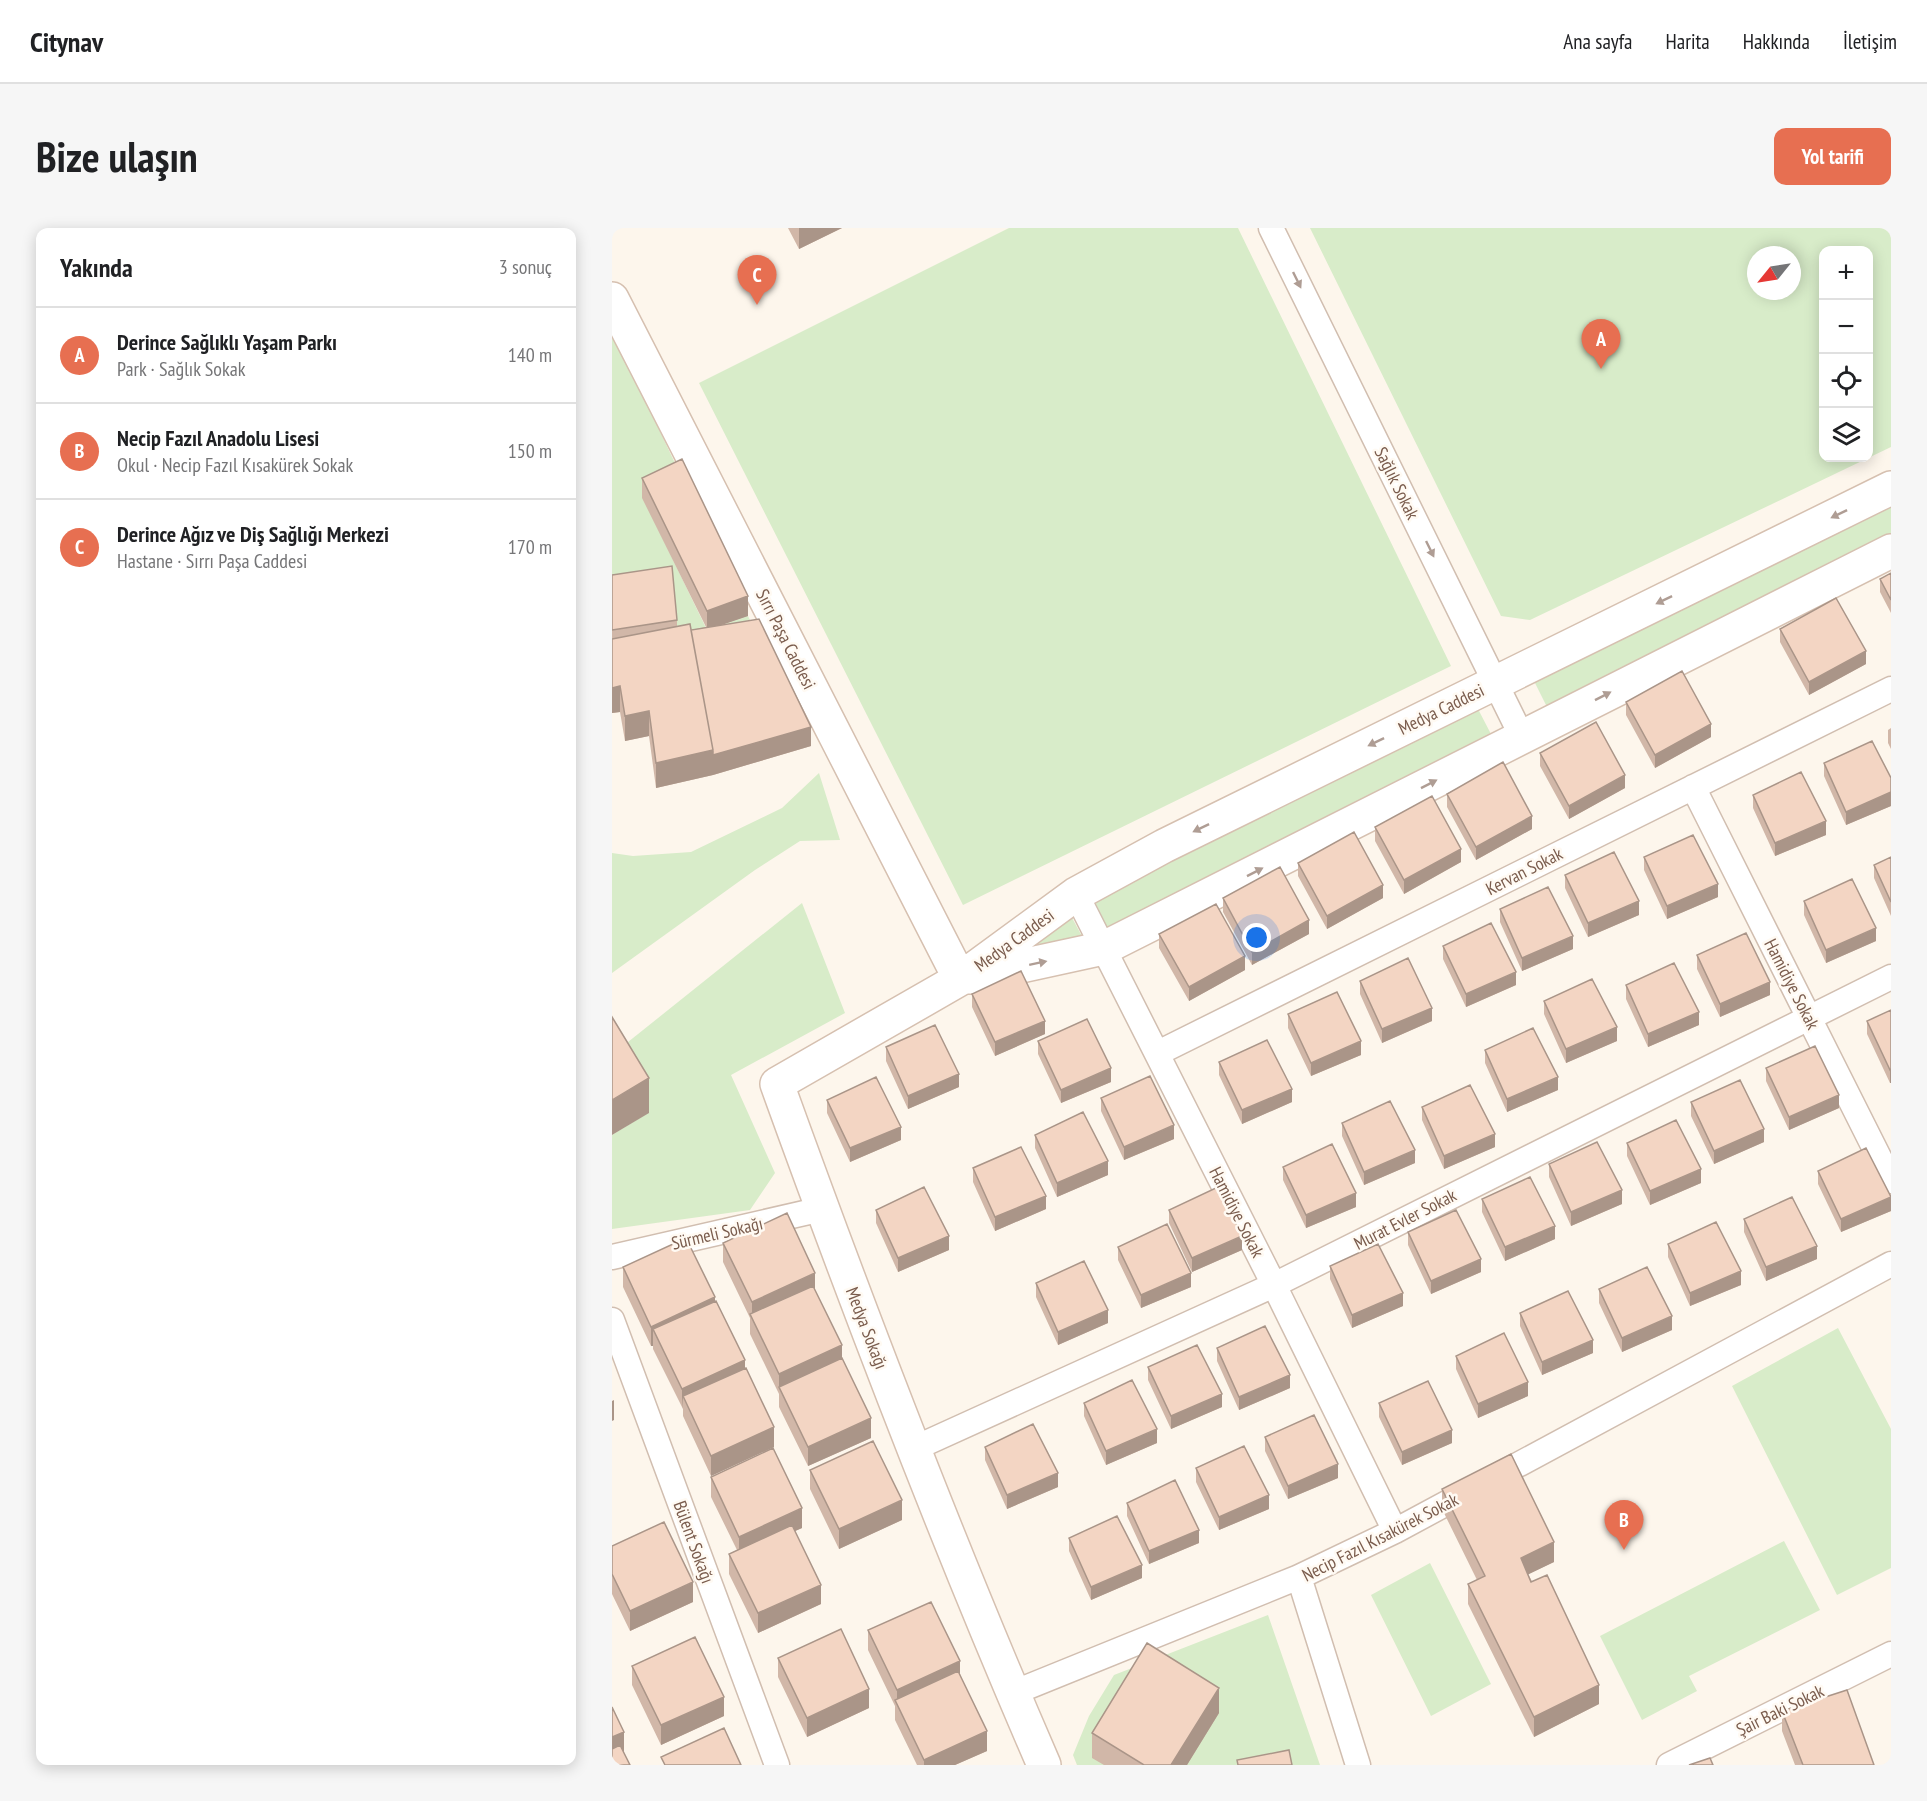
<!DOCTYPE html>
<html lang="tr">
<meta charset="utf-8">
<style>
:root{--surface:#fff;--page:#f6f6f6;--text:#202124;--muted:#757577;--line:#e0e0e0;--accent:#e76f51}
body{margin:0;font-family:"PT Sans Narrow",sans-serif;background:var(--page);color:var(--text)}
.controls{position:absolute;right:18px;top:18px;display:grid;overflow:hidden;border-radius:12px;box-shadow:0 3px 15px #0003}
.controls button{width:54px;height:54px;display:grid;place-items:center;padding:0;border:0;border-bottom:2px solid var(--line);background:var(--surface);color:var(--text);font:30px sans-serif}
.compass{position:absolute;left:1135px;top:18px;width:54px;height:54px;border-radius:50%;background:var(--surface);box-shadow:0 3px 15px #0003;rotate:240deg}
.you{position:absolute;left:645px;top:710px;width:21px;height:21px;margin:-15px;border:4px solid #fff;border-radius:50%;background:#1a73e8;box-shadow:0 0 0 9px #1a73e833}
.badge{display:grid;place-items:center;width:39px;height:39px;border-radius:50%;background:var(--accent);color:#fff;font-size:20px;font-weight:700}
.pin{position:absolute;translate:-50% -50px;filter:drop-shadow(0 2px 3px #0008)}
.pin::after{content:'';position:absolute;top:32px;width:21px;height:18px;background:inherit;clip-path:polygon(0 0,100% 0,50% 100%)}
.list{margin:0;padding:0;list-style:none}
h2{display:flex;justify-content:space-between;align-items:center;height:78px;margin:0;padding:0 24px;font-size:26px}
h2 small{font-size:20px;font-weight:400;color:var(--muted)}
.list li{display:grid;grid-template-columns:39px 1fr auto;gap:18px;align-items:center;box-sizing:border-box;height:96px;padding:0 24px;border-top:2px solid var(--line)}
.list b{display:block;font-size:22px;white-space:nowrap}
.list p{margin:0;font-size:20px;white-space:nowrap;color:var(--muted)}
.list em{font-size:20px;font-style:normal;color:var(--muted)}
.icon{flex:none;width:33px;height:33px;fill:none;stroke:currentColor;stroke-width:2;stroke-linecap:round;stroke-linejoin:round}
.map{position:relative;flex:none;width:1279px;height:1537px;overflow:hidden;border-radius:12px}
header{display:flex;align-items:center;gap:36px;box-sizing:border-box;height:84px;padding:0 30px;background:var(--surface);border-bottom:2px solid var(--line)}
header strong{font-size:28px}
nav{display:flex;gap:33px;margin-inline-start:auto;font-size:21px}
.intro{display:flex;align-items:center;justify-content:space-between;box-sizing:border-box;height:144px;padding:0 36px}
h1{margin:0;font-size:42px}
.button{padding:15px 27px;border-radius:12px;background:var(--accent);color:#fff;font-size:21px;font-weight:700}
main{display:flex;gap:36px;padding:0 36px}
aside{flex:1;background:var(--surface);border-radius:12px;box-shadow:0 3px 15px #0003}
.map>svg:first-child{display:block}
</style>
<header>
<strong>Citynav</strong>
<nav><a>Ana sayfa</a><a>Harita</a><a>Hakkında</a><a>İletişim</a></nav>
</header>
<div class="intro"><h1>Bize ulaşın</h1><a class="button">Yol tarifi</a></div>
<main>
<aside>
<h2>Yakında<small>3 sonuç</small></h2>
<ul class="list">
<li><span class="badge">A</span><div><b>Derince Sağlıklı Yaşam Parkı</b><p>Park · Sağlık Sokak</p></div><em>140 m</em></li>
<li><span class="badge">B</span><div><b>Necip Fazıl Anadolu Lisesi</b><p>Okul · Necip Fazıl Kısakürek Sokak</p></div><em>150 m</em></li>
<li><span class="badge">C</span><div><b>Derince Ağız ve Diş Sağlığı Merkezi</b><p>Hastane · Sırrı Paşa Caddesi</p></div><em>170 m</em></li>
</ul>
</aside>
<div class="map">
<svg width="1279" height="1537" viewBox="0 0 1279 1537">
<rect width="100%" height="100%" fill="#fdf6ec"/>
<path fill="#d8ecc9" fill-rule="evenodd" d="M397,0H626L839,438L351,677L87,155Z
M698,0H1279V219L918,392L889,388ZM1212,22H1256V230H1212ZM1144,27H1180V63H1144Z
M0,102L70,250L31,270L95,402L136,388L147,410L78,422L0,366Z
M1279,273V308L936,481L921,451Z
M866,481L880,508L497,703L482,672Z
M207,545L228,612L188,613L143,642L0,745V625L21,628L79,624L170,580Z
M190,675L233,785L119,847L163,945L138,982L0,1001V907L36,885L1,826Z
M458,686L473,714L386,736Z
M1226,1100L1279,1201V1340L1225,1367L1120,1158Z
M1172,1313L1208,1382L1077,1448L1085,1463L1030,1492L988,1408Z
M818,1335L879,1456L819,1488L759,1367Z
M656,1387L708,1537H465L461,1527L477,1488L502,1447Z"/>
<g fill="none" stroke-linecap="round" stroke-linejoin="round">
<defs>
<path id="street" d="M659,0L910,509
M1081,559L1279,953
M464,666L662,1057L783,1303
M546,825L1279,461
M0,1029L210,981
M0,1092L165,1537
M301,1221L662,1057L1279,749
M687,1349L746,1537
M401,1465L687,1349L783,1303L1279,1036
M1057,1537L1279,1426"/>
<path id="secondary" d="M0,71L348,751
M359,749L492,720L1279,323
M432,1537C335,1314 248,1086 165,856L348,751L464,666L552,618L1279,260"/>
</defs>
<use href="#street" stroke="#d1beb0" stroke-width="27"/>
<use href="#secondary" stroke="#d6c0b0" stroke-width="36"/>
<use href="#street" stroke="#fff" stroke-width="24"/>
<use href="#secondary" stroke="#fff" stroke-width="33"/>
</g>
<path fill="#d1b7a8" d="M176,0H230L187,21Z
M30,250L136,388L112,396L199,518L101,547L44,560L37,508L13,513L8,484L0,485V347L65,392V399L79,402L94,399L30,270Z
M1279,345V385L1268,364V351Z
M1168,401L1254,436L1197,467L1168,414Z
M1014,474L1099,509L1043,540L1014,487Z
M1279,500V521L1276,515V502Z
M928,525L1013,560L957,591L928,538Z
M1212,535L1279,550V578L1234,597L1212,548Z
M835,566L920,601L864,632L835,579Z
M1141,567L1214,607L1163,628L1141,580Z
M763,599L849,634L792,666L763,613Z
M1032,629L1106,669L1055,691L1032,642Z
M1279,629V688L1262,650V637Z
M686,635L771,670L715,701L686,648Z
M953,647L1027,687L976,709L953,660Z
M611,670L697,706L640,737L611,684Z
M1192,673L1264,713L1214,735L1192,687Z
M888,681L961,721L910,743L888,694Z
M547,706L633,742L577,773L547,720Z
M831,718L904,757L854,779L831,731Z
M1085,727L1158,767L1108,789L1085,741Z
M748,753L820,793L770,815L748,766Z
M1014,757L1087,797L1036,819L1014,771Z
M360,766L433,806L383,828L360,779Z
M932,773L1005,813L954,835L932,786Z
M1279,782V855H1278L1255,806V793Z
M676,786L749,827L699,848L676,800Z
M426,813L499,854L449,875L426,826Z
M274,819L347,859L296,881L274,833Z
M873,822L946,862L895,884L873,835Z
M607,834L680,874L630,896L607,847Z
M1154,840L1227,880L1177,902L1154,853Z
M489,870L562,911L512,932L489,883Z
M215,872L289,912L238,934L215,885Z
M1079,874L1152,914L1102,936L1079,888Z
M810,879L883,919L832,941L810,892Z
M730,895L803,935L752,957L730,908Z
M423,907L496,947L445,969L423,920Z
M1015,915L1089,955L1038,977L1015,928Z
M937,936L1010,976L959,998L937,949Z
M671,939L744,979L694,1000L671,952Z
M361,940L434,981L383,1003L361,954Z
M1206,943L1279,983L1229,1004L1206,956Z
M870,971L943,1011L893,1033L870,984Z
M264,982L337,1022L286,1044L264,995Z
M557,982L630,1022L580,1044L557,995Z
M1132,991L1205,1031L1154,1053L1132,1004Z
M796,1004L869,1044L819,1066L796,1017Z
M111,1015L203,1062L230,1130L259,1210L196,1238L167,1179V1166L138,1106V1090L111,1034Z
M1056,1016L1129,1057L1078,1078L1056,1029Z
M506,1019L579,1059L529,1080L506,1032Z
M718,1038L791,1078L740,1100L718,1051Z
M11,1039L103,1073L133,1140L162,1219L99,1248L71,1188V1181L41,1121V1118H39L11,1059Z
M424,1055L496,1095L446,1117L424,1069Z
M987,1061L1060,1102L1010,1124L987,1075Z
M908,1085L981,1125L930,1147L908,1098Z
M605,1120L678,1160L627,1182L605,1133Z
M844,1128L916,1168L866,1190L844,1141Z
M536,1139L610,1179L559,1201L536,1152Z
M472,1175L545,1215L494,1237L472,1188Z
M767,1175L840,1215L790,1237L767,1189Z
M653,1209L726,1250L676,1271L653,1223Z
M373,1219L446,1259L395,1281L373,1232Z
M584,1240L657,1281L607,1302L584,1254Z
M198,1242L290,1292L227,1321L198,1261Z
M99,1249L190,1300L183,1303L209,1376L146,1405L117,1346V1326L125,1322L99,1269Z
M830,1261L942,1334L916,1346L987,1476L922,1509L856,1376V1356L865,1352L830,1281Z
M515,1275L587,1315L537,1336L515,1288Z
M457,1310L530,1350L479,1372L457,1323Z
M0,1318L81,1374L18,1403L0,1366Z
M256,1402L348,1446L375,1523L343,1537H305L283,1492V1478L256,1422Z
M166,1430L257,1480L195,1509L166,1449Z
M20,1438L112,1488L49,1517L20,1457Z
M1170,1483L1262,1537H1183L1170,1503Z
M607,1485L575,1537H492L480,1530V1505Z"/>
<path fill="#aa9588" d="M187,0H230L187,21Z
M136,368V388L95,402V383Z
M1254,423V436L1197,467V454Z
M8,458V484L0,485V460Z
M37,483V508L13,513V488Z
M1099,496V509L1043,540V527Z
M199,499V518L101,547L44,560V535Z
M1013,547V560L957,591V578Z
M1279,564V578L1234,597V584Z
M920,588V601L864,632V619Z
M1214,593V607L1163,628V615Z
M849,621V634L792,666V652Z
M1106,656V669L1055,691V678Z
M771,657V670L715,701V688Z
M1027,673V687L976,709V695Z
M697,692V706L640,737V724Z
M1264,700V713L1214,735V722Z
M961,708V721L910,743V730Z
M633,728V742L577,773V759Z
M904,744V757L854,779V766Z
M1158,754V767L1108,789V776Z
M820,780V793L770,815V801Z
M1087,784V797L1036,819V806Z
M433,793V806L383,828V814Z
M1005,799V813L954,835V821Z
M749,813V827L699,848V835Z
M499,840V854L449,875V862Z
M1279,841V855H1278V842Z
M347,846V859L296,881V868Z
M946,849V862L895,884V871Z
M37,850V885L0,907V872Z
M680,861V874L630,896V882Z
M1227,867V880L1177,902V889Z
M562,897V911L512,932V919Z
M289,899V912L238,934V920Z
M1152,901V914L1102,936V923Z
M883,906V919L832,941V928Z
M803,922V935L752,957V944Z
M496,933V947L445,969V955Z
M1089,941V955L1038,977V963Z
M1010,962V976L959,998V984Z
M744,965V979L694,1000V987Z
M434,968V981L383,1003V989Z
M1279,969V983L1229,1004V991Z
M943,998V1011L893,1033V1019Z
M337,1008V1022L286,1044V1030Z
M630,1008V1022L580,1044V1030Z
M1205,1018V1031L1154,1053V1039Z
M869,1031V1044L819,1066V1053Z
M1129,1043V1057L1078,1078V1065Z
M203,1045V1065L140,1090V1074Z
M579,1045V1059L529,1080V1067Z
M791,1065V1078L740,1100V1087Z
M103,1069V1089L41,1101V1118H39V1099Z
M496,1082V1095L446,1117V1104Z
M1060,1088V1102L1010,1124V1110Z
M981,1112V1125L930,1147V1134Z
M230,1117V1137L167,1159V1166V1146Z
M133,1132V1152L71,1168L70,1181V1161Z
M678,1147V1160L627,1182V1169Z
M916,1154V1168L866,1190V1176Z
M610,1166V1179L559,1201V1188Z
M2,1172V1192L0,1193V1173Z
M259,1190V1210L196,1238V1219Z
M162,1199V1219L99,1248V1228Z
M545,1201V1215L494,1237V1223Z
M840,1202V1215L790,1237V1224Z
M726,1236V1250L676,1271V1258Z
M446,1245V1259L395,1281V1267Z
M657,1267V1281L607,1302V1289Z
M290,1272V1292L227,1321V1301Z
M190,1280V1300L127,1328V1309Z
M587,1302V1315L537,1336V1323Z
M942,1314V1334L909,1350V1330Z
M530,1337V1350L479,1372V1359Z
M81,1354V1374L18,1403V1383Z
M209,1357V1376L146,1405V1385Z
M348,1433V1453L285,1476V1462Z
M987,1457V1476L922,1509V1489Z
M607,1460V1485L575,1537H559Z
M257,1461V1480L195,1509V1490Z
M112,1469V1488L49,1517V1497Z
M375,1503V1523L343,1537H312V1532Z
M12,1504V1524L0,1529V1509Z"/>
<path fill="#f3d5c3" stroke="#aa9588" stroke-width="1.5" d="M70,231L136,368L95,383L30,250Z
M60,338L65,392L0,402V347Z
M1279,345V372L1268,351Z
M1224,370L1254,423L1197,454L1168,401Z
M147,391L199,499L101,527V522L79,402Z
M78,396L101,522L44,535L37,483L13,488L8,458L0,460V411Z
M1070,443L1099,496L1043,527L1014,474Z
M984,494L1013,547L957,578L928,525Z
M1260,513L1279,550V564L1234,584L1212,535Z
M891,534L920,588L864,619L835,566Z
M1189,544L1214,593L1163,615L1141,567Z
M820,568L849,621L792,652L763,599Z
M742,604L771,657L715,688L686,635Z
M1081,607L1106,656L1055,678L1032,629Z
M1002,624L1027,673L976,695L953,647Z
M1279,629V674L1262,637Z
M668,639L697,692L640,724L611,670Z
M1240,651L1264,700L1214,722L1192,673Z
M936,659L961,708L910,730L888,681Z
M604,676L633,728L577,759L547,706Z
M879,695L904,744L854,766L831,718Z
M1134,705L1158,754L1108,776L1085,727Z
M796,730L820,780L770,801L748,753Z
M1062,735L1087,784L1036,806L1014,757Z
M409,743L433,793L383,814L360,766Z
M980,751L1005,799L954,821L932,773Z
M725,764L749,813L699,835L676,786Z
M1279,782V841L1278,842L1255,793Z
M0,789L37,850L0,872Z
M475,791L499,840L449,862L426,813Z
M323,797L347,846L296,868L274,819Z
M921,800L946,849L895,871L873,822Z
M655,812L680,861L630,882L607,834Z
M1203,818L1227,867L1177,889L1154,840Z
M538,848L562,897L512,919L489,870Z
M264,849L289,899L238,920L215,872Z
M1128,852L1152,901L1102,923L1079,874Z
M858,857L883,906L832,928L810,879Z
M778,873L803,922L752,944L730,895Z
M471,884L496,933L445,955L423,907Z
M1064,892L1089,941L1038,963L1015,915Z
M985,914L1010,962L959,984L937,936Z
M720,916L744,965L694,987L671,939Z
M409,919L434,968L383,989L361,940Z
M1254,920L1279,969L1229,991L1206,943Z
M918,949L943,998L893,1019L870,971Z
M312,959L337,1008L286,1030L264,982Z
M606,959L630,1008L580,1030L557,982Z
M1180,969L1205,1018L1154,1039L1132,991Z
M844,982L869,1031L819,1053L796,1004Z
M175,985L203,1045L140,1074L111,1015Z
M1104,994L1129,1043L1078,1065L1056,1016Z
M555,996L579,1045L529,1067L506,1019Z
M74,1010L103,1069L39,1099L11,1039Z
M766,1016L791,1065L740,1087L718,1038Z
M472,1033L496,1082L446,1104L424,1055Z
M1035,1039L1060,1088L1010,1110L987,1061Z
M201,1058L230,1117L167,1146L138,1086Z
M956,1063L981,1112L930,1134L908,1085Z
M104,1073L133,1132L70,1161L41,1101Z
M653,1098L678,1147L627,1169L605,1120Z
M892,1105L916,1154L866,1176L844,1128Z
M585,1117L610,1166L559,1188L536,1139Z
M230,1130L259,1190L196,1219L167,1159Z
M134,1140L162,1199L99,1228L71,1168Z
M520,1152L545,1201L494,1223L472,1175Z
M816,1153L840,1202L790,1224L767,1175Z
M702,1187L726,1236L676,1258L653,1209Z
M421,1196L446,1245L395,1267L373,1219Z
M261,1213L290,1272L227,1301L198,1242Z
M632,1218L657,1267L607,1289L584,1240Z
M161,1220L190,1280L127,1309L99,1249Z
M899,1226L942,1314L909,1330L919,1354L935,1347L987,1457L922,1489L856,1356L873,1348L830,1261Z
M563,1252L587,1302L537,1323L515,1275Z
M505,1288L530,1337L479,1359L457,1310Z
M52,1294L81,1354L18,1383L0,1346V1318Z
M180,1297L209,1357L146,1385L117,1326Z
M319,1374L348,1433L285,1462L256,1402Z
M229,1401L257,1461L195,1490L166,1430Z
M83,1409L112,1469L49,1497L20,1438Z
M535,1415L607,1460L559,1537H532L480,1505Z
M346,1443L375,1503L312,1532L283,1472Z
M1235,1462L1262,1537H1191L1170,1483Z
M0,1479L12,1504L0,1509Z
M112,1500L129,1537H53L49,1529Z
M8,1517L18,1537H0V1521Z
M677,1522L680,1537H626L625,1532Z
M1098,1530L1101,1537H1077Z"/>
<defs><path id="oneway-solid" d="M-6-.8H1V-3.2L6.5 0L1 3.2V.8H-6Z" transform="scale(1.5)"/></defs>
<g fill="#af9d94">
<use href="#oneway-solid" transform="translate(685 52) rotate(64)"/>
<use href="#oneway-solid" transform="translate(1227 286) rotate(154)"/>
<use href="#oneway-solid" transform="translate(818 321) rotate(64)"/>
<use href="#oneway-solid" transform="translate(1052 372) rotate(154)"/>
<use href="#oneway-solid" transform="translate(991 468) rotate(-27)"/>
<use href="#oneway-solid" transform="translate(764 514) rotate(154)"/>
<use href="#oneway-solid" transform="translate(817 556) rotate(-27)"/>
<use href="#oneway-solid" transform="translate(589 600) rotate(154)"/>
<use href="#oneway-solid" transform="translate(643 644) rotate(-27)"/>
<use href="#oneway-solid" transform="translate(426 735) rotate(-12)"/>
</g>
<g text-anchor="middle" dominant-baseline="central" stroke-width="5" stroke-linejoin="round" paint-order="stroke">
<g font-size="18" fill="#7a5c4d" stroke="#fffaf3">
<text transform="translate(785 255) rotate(64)">Sağlık Sokak</text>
<text transform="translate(174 411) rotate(63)">Sırrı Paşa Caddesi</text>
<text transform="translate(829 481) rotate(-26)">Medya Caddesi</text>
<text transform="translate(912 643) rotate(-27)">Kervan Sokak</text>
<text transform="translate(402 712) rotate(-36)">Medya Caddesi</text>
<text transform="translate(1180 756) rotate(63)">Hamidiye Sokak</text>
<text transform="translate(625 984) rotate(63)">Hamidiye Sokak</text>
<text transform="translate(793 991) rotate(-27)">Murat Evler Sokak</text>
<text transform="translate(105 1005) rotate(-13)">Sürmeli Sokağı</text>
<text transform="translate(255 1100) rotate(69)">Medya Sokağı</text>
<text transform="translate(768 1309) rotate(-27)">Necip Fazıl Kısakürek Sokak</text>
<text transform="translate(82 1314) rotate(70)">Bülent Sokağı</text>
<text transform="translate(1168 1482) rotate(-26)">Şair Baki Sokak</text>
</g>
</g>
</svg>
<div class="controls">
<button>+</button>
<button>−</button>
<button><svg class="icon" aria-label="locate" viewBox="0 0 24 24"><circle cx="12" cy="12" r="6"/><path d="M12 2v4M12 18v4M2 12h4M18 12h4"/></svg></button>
<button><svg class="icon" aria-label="layers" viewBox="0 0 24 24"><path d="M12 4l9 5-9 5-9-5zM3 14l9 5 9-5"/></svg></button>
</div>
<svg class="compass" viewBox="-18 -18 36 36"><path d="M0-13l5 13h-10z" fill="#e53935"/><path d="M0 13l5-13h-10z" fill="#757577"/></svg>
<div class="you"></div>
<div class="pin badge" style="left:989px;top:141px">A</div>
<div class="pin badge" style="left:1012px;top:1322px">B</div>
<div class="pin badge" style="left:145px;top:77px">C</div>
</div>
</main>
